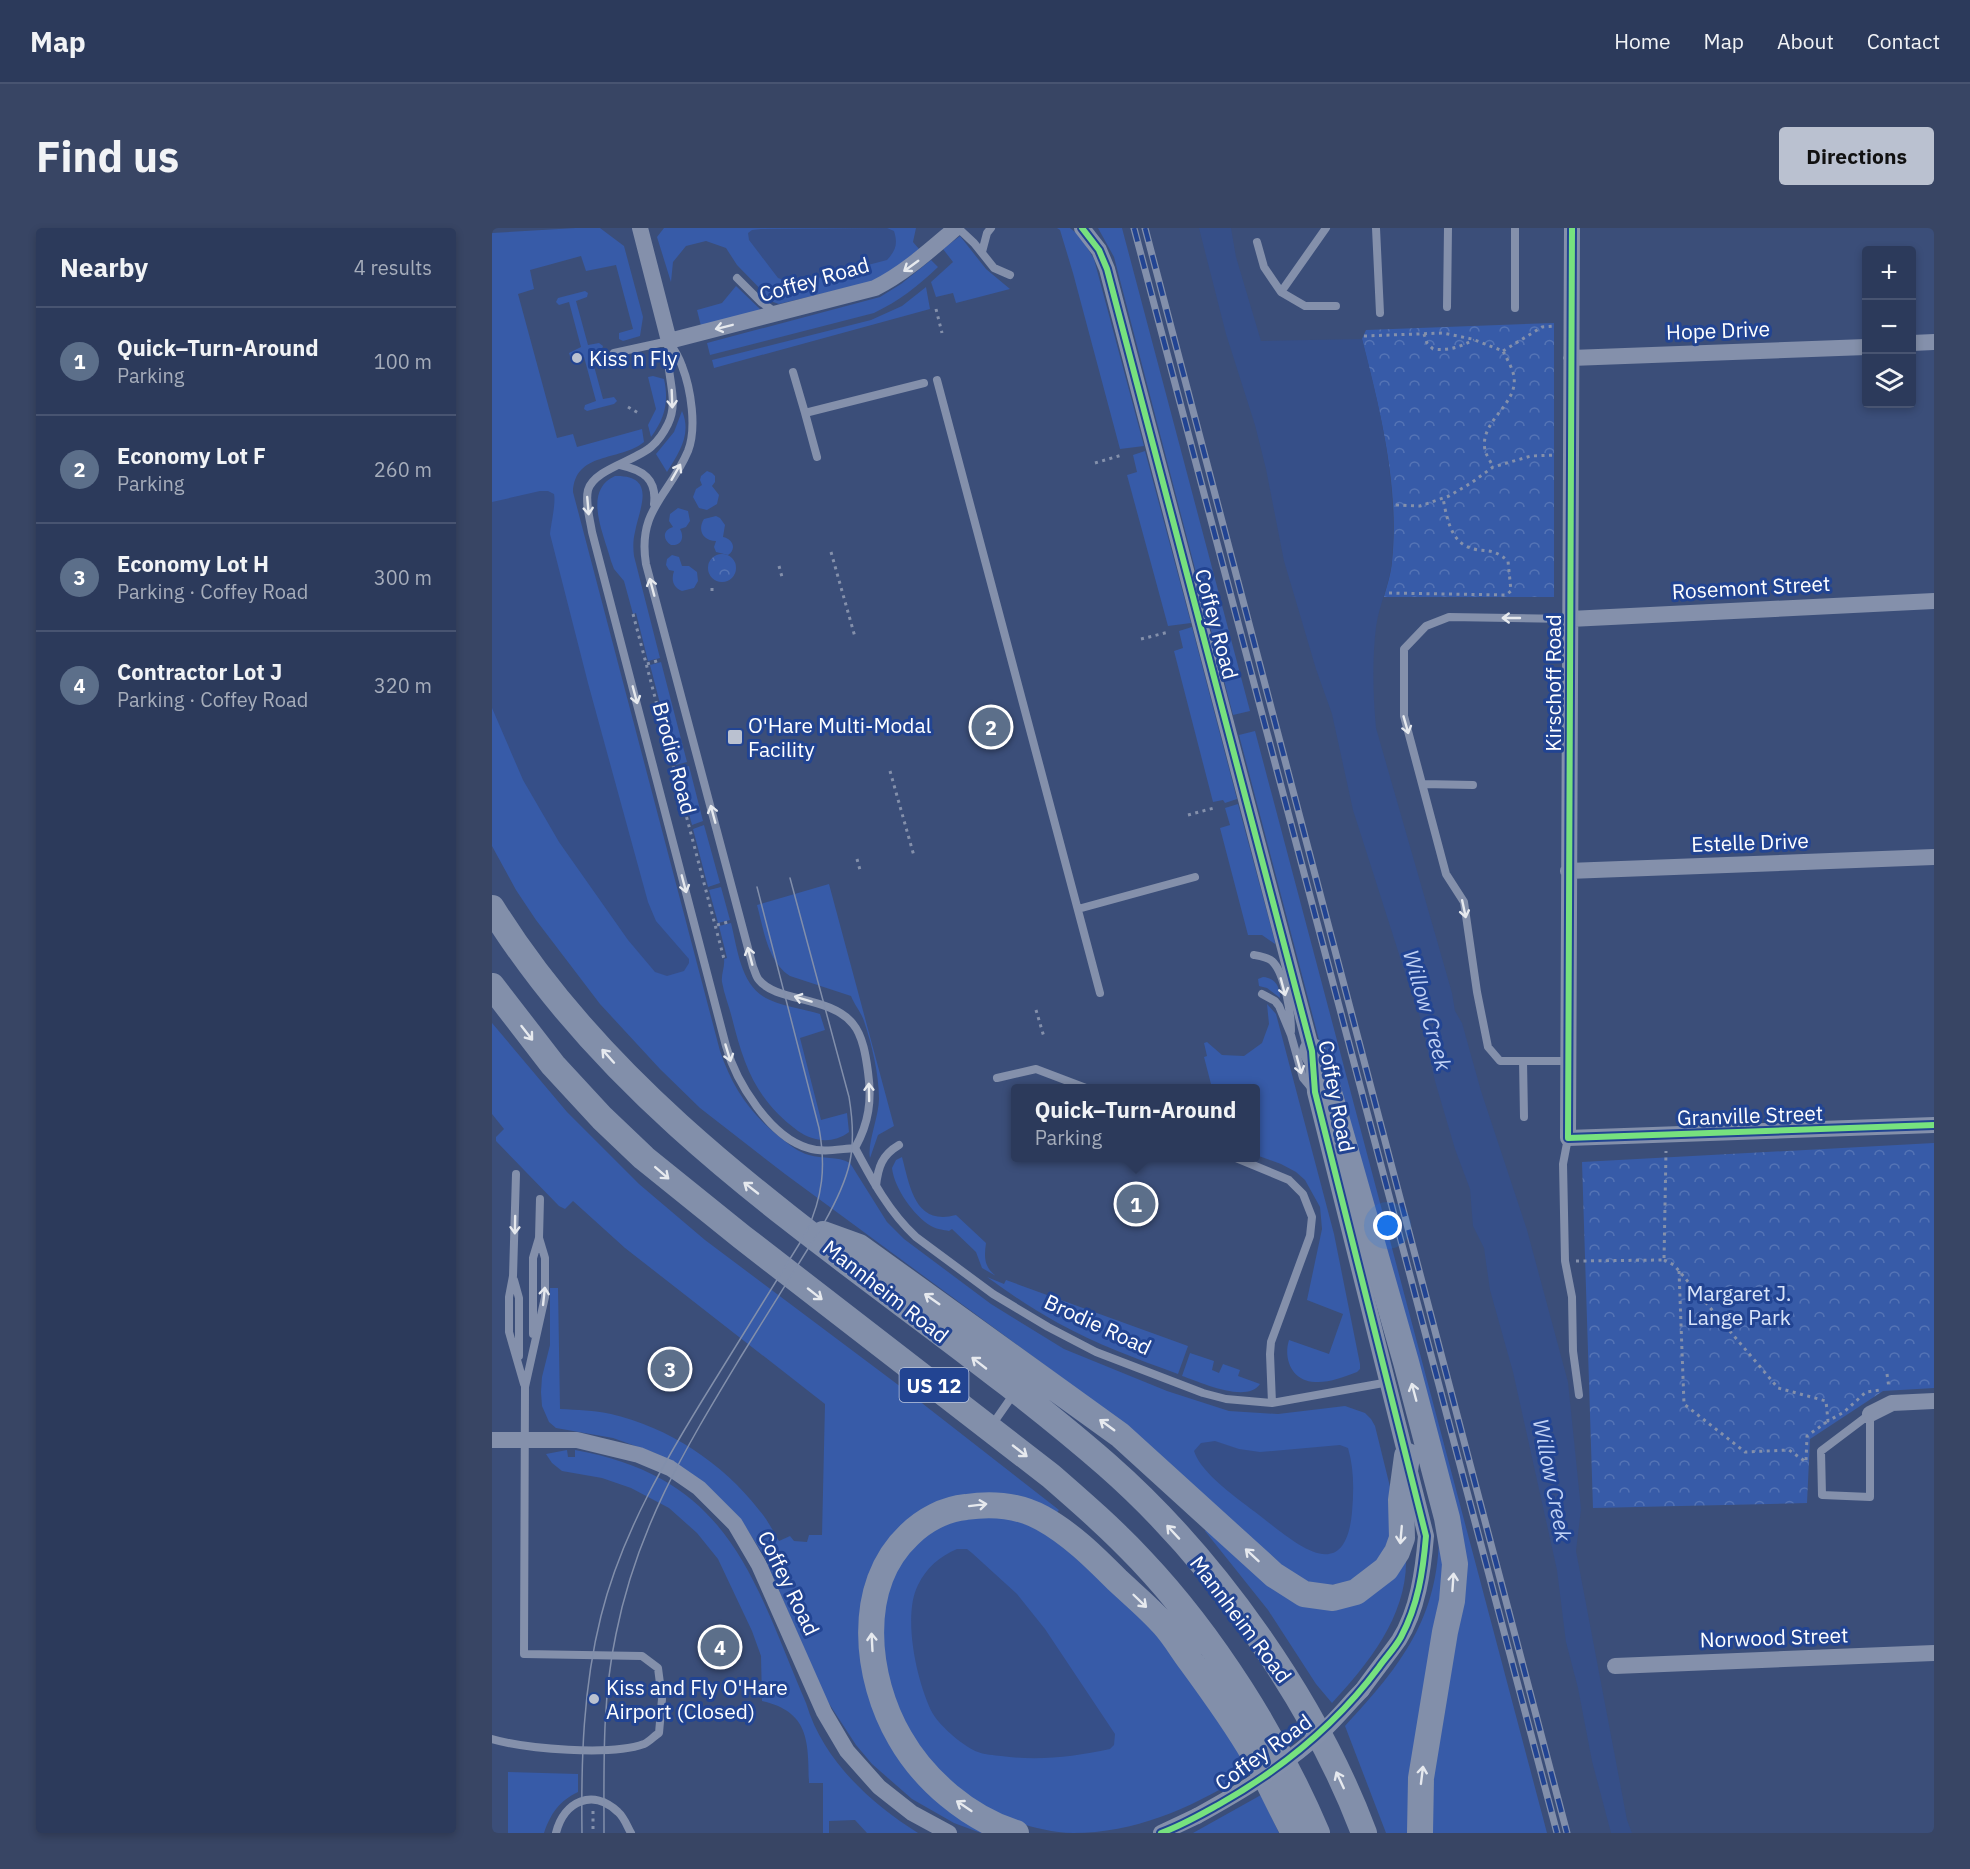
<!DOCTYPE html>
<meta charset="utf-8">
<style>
:root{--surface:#2c3a5b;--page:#384564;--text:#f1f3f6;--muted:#a6adbb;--line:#485471;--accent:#bac1d0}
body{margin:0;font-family:"IBM Plex Sans",sans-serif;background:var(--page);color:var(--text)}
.controls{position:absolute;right:18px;top:18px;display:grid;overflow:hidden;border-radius:6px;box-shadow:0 3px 9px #0003}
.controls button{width:54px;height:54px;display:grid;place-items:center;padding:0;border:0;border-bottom:2px solid var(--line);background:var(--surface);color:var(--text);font:30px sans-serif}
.you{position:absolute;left:896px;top:998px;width:21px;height:21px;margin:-15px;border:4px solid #fff;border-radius:50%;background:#1a73e8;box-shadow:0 0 0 9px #1a73e833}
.badge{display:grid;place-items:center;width:39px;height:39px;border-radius:50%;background:var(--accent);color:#fff;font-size:20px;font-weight:700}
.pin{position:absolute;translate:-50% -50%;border:3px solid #fff;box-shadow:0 2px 6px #0006}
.popup{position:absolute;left:519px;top:856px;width:249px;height:78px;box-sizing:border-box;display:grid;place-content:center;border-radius:6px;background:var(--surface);filter:drop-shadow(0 2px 4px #0005);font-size:20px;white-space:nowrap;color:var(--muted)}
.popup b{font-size:22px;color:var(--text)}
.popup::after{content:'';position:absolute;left:50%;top:100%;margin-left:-12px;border:12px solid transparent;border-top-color:var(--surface)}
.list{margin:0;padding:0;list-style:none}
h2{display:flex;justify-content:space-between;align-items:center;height:78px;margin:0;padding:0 24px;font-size:26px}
h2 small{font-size:20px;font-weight:400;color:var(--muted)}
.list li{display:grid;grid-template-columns:39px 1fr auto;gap:18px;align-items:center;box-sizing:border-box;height:108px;padding:0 24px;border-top:2px solid var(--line)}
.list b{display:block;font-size:22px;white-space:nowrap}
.list p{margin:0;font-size:20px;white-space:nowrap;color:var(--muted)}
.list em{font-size:20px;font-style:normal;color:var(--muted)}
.icon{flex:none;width:33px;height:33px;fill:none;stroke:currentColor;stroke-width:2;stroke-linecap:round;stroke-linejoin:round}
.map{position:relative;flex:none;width:1442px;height:1605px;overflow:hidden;border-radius:6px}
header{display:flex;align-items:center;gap:36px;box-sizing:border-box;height:84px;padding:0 30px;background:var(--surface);border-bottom:2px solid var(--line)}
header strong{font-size:28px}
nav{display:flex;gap:33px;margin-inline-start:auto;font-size:21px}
.intro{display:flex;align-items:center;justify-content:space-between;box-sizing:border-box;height:144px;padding:0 36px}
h1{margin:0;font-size:42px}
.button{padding:15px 27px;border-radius:6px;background:var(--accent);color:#111;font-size:21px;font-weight:700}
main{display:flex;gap:36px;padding:0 36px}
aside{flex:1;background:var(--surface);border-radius:6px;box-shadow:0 3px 9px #0003}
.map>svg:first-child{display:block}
</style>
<header>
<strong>Map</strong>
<nav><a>Home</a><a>Map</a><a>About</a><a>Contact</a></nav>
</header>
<div class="intro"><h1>Find us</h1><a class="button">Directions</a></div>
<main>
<aside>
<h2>Nearby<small>4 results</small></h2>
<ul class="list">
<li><span class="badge" style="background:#5c6f8a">1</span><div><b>Quick–Turn-Around</b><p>Parking</p></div><em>100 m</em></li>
<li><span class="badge" style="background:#5c6f8a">2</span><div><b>Economy Lot F</b><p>Parking</p></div><em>260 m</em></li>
<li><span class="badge" style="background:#5c6f8a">3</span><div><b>Economy Lot H</b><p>Parking · Coffey Road</p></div><em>300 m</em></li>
<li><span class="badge" style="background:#5c6f8a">4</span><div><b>Contractor Lot J</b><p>Parking · Coffey Road</p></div><em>320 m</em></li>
</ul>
</aside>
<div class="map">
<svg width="1442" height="1605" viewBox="0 0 1442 1605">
<defs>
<pattern id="forest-crowns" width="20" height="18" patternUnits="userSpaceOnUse" patternTransform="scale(1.5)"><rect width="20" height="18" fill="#375ba8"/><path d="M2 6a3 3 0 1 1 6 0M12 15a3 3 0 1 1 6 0" fill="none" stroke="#5574b5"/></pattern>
</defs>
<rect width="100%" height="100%" fill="#3b4e79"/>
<path fill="#375ba8" d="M84,0H108L132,18L151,89L148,108L131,113L127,111V105L141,101L124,37L94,43L89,28L38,42L42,61L26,66L65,210L81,206L85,219L150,201L152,214C127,234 83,223 81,264L228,823C240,859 259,887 289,910C298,917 306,924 317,927C331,931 345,928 358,935L395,994L412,1011L499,1076L572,1121L675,1163L737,1183L786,1186L853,1178L873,1185L879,1191L883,1198L902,1275L903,1297L888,1331L858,1354L834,1358L821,1356L796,1345L615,1183L293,946L208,880L168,841L108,776L44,692L24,662L0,618V5Z
M172,0H424L421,14L427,21L407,38L383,53L287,76L281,74L245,37L234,20L214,13L194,18L181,34L179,54L165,9Z
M565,0H578L589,9L602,31L652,218L628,221L581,45L568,2Z
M606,0H630L758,483L741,487L622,29Z
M468,8L494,41L518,61L464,75L461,65L444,69L439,54L461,34L451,21Z
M439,32L446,39C426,58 407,73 382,85L218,127L215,115L388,69L409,56Z
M244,58L269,82L209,98L205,82L230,75Z
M434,59L438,81L222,140L220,132L379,92L410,78Z
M93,63L96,65L95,69L84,73L96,117L107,115L111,118L109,124L99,127L111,171L122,169L125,173L122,176L95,183L92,181L93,177L104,173L92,129L79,131L77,125L89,119L77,74L67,77L64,74L66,70Z
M161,148L172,151C177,174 173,190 159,209L156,197L164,181L156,149Z
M190,183C200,206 187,225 175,244L164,226L182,204Z
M653,223L699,395L676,398L635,247L645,244L641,227Z
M215,243L220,245L223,248V254L220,258L227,267L225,276L215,282L207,280L201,269L204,261L210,257L208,252L209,248Z
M123,248C166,247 147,281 143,304C141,312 141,320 142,328L168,430L156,433L144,385L141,386L132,353L122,341L119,333C112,306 90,263 123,248Z
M186,280L196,283L198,293L194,299L188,301C193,310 189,318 179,317C170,311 171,302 181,299L177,293L178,286Z
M224,288L228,290L233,297L231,309C241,311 245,321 236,327L224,324L222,319L224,313C211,313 205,302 212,291Z
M180,327L187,329L190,338H197L205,344L206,353L202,360L190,363C181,359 179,352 182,343L177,342L174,337L175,331Z
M700,399L745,571L733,575L731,572L721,574L682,423L691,420L687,403Z
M169,434L195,534L184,537L158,437Z
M763,503L1055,1605H938L939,1561L969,1379L848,892L747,507Z
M197,538L211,593L200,597L185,541Z
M746,576L783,714V716L770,707H756L728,600L738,597L733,580Z
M212,597L228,655L216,659L201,601Z
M337,656L402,898L386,907L378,930C375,916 387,888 387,871C387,846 380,817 372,793C369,784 363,778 359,768L298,748C275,733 272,702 265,677Z
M229,659L238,692L226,695L217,662Z
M239,695C246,723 249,760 278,772C294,779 312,781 328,786L333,802L308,810L329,892L355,885L357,904C341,916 322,914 306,903C264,872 252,838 240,790C237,778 232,766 230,754C229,746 233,739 232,731L235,730L227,698Z
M771,749C783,750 788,758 788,770L775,760L767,758L766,751Z
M775,776L784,786L842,1006L868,1136V1141L865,1144C852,1149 836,1155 823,1154C800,1153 791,1131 797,1112L837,1126L851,1086L815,1072L830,1001L828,979L813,952L804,944L789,936L764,927V860H720L712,829L715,828L712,815L715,814L730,827L752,828L770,815L777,796Z
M0,795L75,884L147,956L213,1012L417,1165L567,1282L563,1287L537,1274L398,1311L378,1466L490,1603L489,1605L462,1595L420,1571L380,1536L364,1517L334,1471L272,1328L249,1292L193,1241L163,1225L121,1210L64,1200L57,1194L50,1178L49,1164L50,1149L58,1117V1060H66L68,1181C85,1182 102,1182 119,1186C176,1199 231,1235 267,1282C275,1291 281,1303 287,1313L298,1308L302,1313L315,1314L317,1307H330L333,1176L133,1020L81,973L73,981L67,978L4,913V909L12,901L0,886Z
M410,929C418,959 423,998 464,987L494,1015C492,1029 492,1039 504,1048L490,1040L484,1024L460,1001L457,1003C452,1002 444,1001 439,998C422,988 402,960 400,940L404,932Z
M495,1049L512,1056L514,1052L696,1118L686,1146C645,1131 604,1116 566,1095C541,1081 518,1066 495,1049Z
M698,1125L722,1133L720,1142L727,1145L731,1136L748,1142L746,1148L768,1156C755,1176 708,1154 690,1148Z
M75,1222L76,1229H83V1222C238,1250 260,1348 314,1475C331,1532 377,1574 426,1605H375L363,1592L337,1593V1605H331V1555H317C316,1514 318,1484 270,1473L269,1428L260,1403L226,1331L205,1305L177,1280L139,1260L110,1250L70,1243L60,1235L54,1226Z
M501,1287C547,1296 564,1312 599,1342C613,1354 628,1365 641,1378C687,1428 723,1486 759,1543C705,1577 647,1605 581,1605C530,1603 480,1579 444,1542C389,1483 360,1354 440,1303C458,1291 479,1290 501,1287Z
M717,1299L819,1378L914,1329C916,1387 877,1435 840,1475L824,1456L776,1382L713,1303Z
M947,1301L955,1319L917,1605H894L853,1498C910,1437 948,1388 947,1301Z
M16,1544L86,1546V1564C67,1573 59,1585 52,1605H16Z
M769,1567L787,1605H701Z"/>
<path fill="url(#forest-crowns)" d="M1062,95V369H892C895,358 899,346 900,334C908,259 888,183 870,111L874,102Z
M216 340a14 14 0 1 1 28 0a14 14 0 1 1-28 0Z
M1442,915V1160L1391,1163L1318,1211L1315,1275L1101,1280L1090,934Z"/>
<path fill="#364f88" d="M395,0L402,3C406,16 404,22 395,32L303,56L286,50L257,12L256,5L260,2L269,1Z
M707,0H739L744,29L769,113L870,111C889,183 906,257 900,332C898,355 887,377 884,399C880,432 881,467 884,500L960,765L963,783L970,795L989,863L1035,1002L1076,1154L1089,1281L1084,1323L1135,1592L1140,1605H1119L1100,1533L1086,1460L1074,1414L1065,1342L1021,1144L998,1062L992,1020L981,998L978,961L963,921L943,853L922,764L914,748L861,582L840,486L824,441L792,333L774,241L763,197L734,106Z
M48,263H56L62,266C64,275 59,296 58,306L96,455L156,674L164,693L197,731V735L192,743L175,748L163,744L136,712L67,614L31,552L0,480V274Z
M723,1213L747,1221L768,1224L848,1217L856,1220C862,1240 862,1262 860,1284C853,1362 801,1313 767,1287C748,1272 709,1246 702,1223L709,1215Z
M465,1321H475L480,1325L525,1366L553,1401L623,1506L622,1517L618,1521C581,1529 546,1533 509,1528C502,1527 493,1527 486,1524C472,1519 449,1499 441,1486C425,1456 410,1388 426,1357C435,1339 447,1329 465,1321Z"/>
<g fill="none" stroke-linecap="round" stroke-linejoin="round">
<path stroke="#8490ab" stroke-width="3" stroke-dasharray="3 4.5" stroke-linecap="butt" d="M444,81L450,105
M932,106L935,115L941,121C957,123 967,119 982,112
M872,108L951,105L980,111L1011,123C1015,131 1021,141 1022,149C1026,177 987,193 993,222C994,227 999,234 1001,239
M1011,123L1050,99L1063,98
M136,179L148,186
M603,235L630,227
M904,277L928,278L957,268L979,255L1001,239L1039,228L1063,227
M339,324L363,409
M287,338L290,349
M220,360V363
M897,365L1014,367L1019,363L1016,333C999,318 993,326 976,319C958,312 954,286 951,270
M141,386L232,731
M649,411L677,404
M155,436L168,432
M398,543L422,628
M696,587L722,580
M365,631L368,642
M225,697L236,694
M544,782L552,809
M1172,1032L1182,1037L1286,1160L1334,1173L1336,1193L1352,1184L1374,1164L1388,1162
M1084,1033L1172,1032L1174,923
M1187,1043L1192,1176L1253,1224L1297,1222L1314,1234L1315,1208L1336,1193
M1395,1146L1397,1160
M101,1583V1605"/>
<path stroke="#8490ab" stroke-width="8" d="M466,0L482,15L502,40L518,47
M834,0L789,64L813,78H844
M884,0L888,85
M765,14L772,39L789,64
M490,24L495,5L499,0
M245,50L269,74L283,84
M955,79L956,0
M1023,80V0
M177,113C177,122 176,132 177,141C179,160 185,177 176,196C172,204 167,212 160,218C144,233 102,241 96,262C93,275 98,291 100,304L234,818C244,854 278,909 316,920C331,925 347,921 363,920
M177,114C182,121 187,129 190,138C199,161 205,200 196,223C177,268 145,282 154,336L261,739C263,743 264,749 267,752C284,774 339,768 361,796C371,808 374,829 376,844C380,872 377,895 363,920
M122,125L177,113
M301,144L313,185L432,155
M445,152L608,765
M313,185L325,229
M128,237C151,242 165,251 162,276
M931,556L981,557
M586,681L703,649
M762,727C768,728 775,729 780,733C793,745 799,786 799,803
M770,766L783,773L787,778L799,807L811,850L821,862
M1031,833L1032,889
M1075,833H1008L996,819L985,764L972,674L954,646L912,488V421L934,398L957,389L1078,391
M505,850L544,841L594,860
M1076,910L1071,936L1073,1033L1080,1069L1081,1123L1087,1167
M363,920C380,952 397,984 424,1009L501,1066L556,1099L604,1124L711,1165L734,1171L780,1175L897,1154
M744,930L797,952L811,966L820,989L818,1008L779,1114L778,1126L780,1175
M24,946L21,1048L17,1069V1104L32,1156
M384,958C386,939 390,927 407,917
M22,1052L27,1070V1128
M41,1106V1030L47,1010L48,971
M1378,1186V1269L1330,1267L1329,1223Z
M500,1197L523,1164
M0,1511C34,1521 119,1528 152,1516C157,1514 162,1508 167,1505L170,1471L166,1440L150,1428L32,1426L33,1159L53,1069V1030L47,1010
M64,1605C72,1573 101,1560 126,1584C132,1589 135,1598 139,1605"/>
<path stroke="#8490ab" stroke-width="16" d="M148,0L177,113L383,60C413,45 438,22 464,0
M590,0L607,22L615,41L820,823L823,864L934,1308C931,1343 926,1382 907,1412C895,1429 882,1445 870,1462
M1080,0L1076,910L1442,897
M1420,115L1442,114
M1079,130L1374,119
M1078,391L1442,373
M1076,643L1442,629
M1378,1186L1400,1175L1442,1173
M0,1212H85L147,1227L178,1240L207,1260L243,1296L267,1337L332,1484L355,1523L387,1559L420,1585L457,1605
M1123,1438L1442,1425
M669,1605L705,1588"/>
<path stroke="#828faa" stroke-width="26" d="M0,680C149,920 406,1055 615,1237C722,1331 822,1472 872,1605
M0,758L61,837L110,890L152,930L250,1009L559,1248C590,1275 621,1302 649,1332C721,1408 784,1509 825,1605
M820,823L831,843L914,1134L955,1290L963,1336L960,1373L953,1404L929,1550L928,1605
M331,1006L367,1019L628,1207L782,1347L812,1366L841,1370L864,1364L894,1341L905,1324L910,1310L909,1272L915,1228
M524,1605C476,1590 432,1552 408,1510C373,1450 363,1358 417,1307C432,1292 453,1281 474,1279C500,1275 526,1277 550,1290C579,1306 602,1329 625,1352C641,1367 658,1381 672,1397C682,1408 690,1422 699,1434C721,1464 743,1494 762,1527C776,1552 788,1579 802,1605"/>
<path stroke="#828fab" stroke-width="1.5" d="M90,1605C89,1532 91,1460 109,1388C130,1304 175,1229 221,1155C252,1105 283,1055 314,1005C331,968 334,939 327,900L265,659
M112,1605C112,1539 110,1471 124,1406C145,1300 193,1221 248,1130C276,1085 304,1040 332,995C358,949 366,923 357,869L298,650"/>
<defs>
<path id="rail" d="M642,0L1065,1605
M653,0L1075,1605"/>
</defs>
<use href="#rail" stroke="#828fab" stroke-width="7"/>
<use href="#rail" stroke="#224492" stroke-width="4.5" stroke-dasharray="14" stroke-linecap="butt"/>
<path stroke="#8490ab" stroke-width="16" d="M705,1588C750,1563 794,1537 832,1502C845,1490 857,1475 870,1462"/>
<defs>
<path id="cycleway" d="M590,0L607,22L615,41L820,823L823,864L934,1308C931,1344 926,1377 909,1409C903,1420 894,1429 887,1439C844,1497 790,1541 726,1577C708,1587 689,1598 669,1605
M1080,0L1076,910L1442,897"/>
</defs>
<use href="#cycleway" stroke="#224492" stroke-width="10"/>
<use href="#cycleway" stroke="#77e17e" stroke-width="6"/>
</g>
<defs><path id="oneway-shaft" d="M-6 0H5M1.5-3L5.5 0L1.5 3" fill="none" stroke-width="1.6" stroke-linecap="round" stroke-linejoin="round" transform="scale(1.5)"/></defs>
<g stroke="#e6e9ee">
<use href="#oneway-shaft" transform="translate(419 38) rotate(144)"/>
<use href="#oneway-shaft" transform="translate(232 99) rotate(166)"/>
<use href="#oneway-shaft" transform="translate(180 171) rotate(88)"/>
<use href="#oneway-shaft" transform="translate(184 244) rotate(-60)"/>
<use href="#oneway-shaft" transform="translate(96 278) rotate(85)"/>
<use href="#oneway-shaft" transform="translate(160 359) rotate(-105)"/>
<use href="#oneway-shaft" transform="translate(1019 390) rotate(-180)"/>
<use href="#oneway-shaft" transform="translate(143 467) rotate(75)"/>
<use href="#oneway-shaft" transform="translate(914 497) rotate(74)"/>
<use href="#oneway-shaft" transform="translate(221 586) rotate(-105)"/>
<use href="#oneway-shaft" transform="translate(192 656) rotate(75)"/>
<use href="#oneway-shaft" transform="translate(972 681) rotate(78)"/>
<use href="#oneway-shaft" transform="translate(258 728) rotate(-105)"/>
<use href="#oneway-shaft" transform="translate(791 759) rotate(75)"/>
<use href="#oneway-shaft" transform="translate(311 771) rotate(-163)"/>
<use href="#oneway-shaft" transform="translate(35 805) rotate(52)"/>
<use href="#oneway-shaft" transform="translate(236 825) rotate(73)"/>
<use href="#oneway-shaft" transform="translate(116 828) rotate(-132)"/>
<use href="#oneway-shaft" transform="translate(807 837) rotate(75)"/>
<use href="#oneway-shaft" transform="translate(377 864) rotate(-91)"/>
<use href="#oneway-shaft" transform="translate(170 945) rotate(41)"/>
<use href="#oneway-shaft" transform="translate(259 960) rotate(-142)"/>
<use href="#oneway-shaft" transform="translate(23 997) rotate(91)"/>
<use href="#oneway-shaft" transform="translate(323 1066) rotate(38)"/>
<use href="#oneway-shaft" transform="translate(52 1068) rotate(-84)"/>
<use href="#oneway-shaft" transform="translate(440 1071) rotate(-145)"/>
<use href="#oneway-shaft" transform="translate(487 1135) rotate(-142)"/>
<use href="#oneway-shaft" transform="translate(922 1164) rotate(-105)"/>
<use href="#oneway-shaft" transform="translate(615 1197) rotate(-144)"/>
<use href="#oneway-shaft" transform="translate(528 1223) rotate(38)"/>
<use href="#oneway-shaft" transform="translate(486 1277) rotate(-7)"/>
<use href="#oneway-shaft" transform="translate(681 1304) rotate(-133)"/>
<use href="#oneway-shaft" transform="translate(909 1307) rotate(95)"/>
<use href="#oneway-shaft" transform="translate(760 1327) rotate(-137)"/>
<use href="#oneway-shaft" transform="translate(961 1354) rotate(-86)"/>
<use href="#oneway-shaft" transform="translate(648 1373) rotate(44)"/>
<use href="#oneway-shaft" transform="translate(380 1414) rotate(-93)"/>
<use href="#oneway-shaft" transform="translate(930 1547) rotate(-83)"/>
<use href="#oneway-shaft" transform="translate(848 1552) rotate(-115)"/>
<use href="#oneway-shaft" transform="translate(472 1578) rotate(-146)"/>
</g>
<g fill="#bac1d0" stroke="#224492" stroke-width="2">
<circle cx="85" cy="130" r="6"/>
<rect x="235" y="501" width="16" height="16" rx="3"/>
<circle cx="102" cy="1471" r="6"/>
</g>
<g text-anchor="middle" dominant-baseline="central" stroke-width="6" stroke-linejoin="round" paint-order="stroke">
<rect fill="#224492" stroke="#bdc7de" stroke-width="1.5" x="407.5" y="1140" width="69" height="34" rx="4.5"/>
<g font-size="20" font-weight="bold" fill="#fff">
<text x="442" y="1157">US 12</text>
</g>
<g font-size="21" fill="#fff" stroke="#224492">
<text transform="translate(322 51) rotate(-16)">Coffey Road</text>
<text transform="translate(1226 102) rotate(-2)">Hope Drive</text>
<text transform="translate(1259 359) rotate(-3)">Rosemont Street</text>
<text transform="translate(725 396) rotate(75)">Coffey Road</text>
<text transform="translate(1061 455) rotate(-90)">Kirschoff Road</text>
<text transform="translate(183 530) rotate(75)">Brodie Road</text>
<text transform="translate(1258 614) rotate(-2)">Estelle Drive</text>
<text transform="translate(845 868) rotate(79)">Coffey Road</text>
<text transform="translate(1258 887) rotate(-2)">Granville Street</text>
<text transform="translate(394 1063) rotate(38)">Mannheim Road</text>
<text transform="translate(606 1096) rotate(25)">Brodie Road</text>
<text transform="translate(297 1355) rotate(64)">Coffey Road</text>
<text transform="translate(749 1391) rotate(53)">Mannheim Road</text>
<text transform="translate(1282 1409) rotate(-2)">Norwood Street</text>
<text transform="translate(771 1524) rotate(-36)">Coffey Road</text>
</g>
<g font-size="21" fill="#fff" stroke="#224492" text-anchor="start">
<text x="97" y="130">Kiss n Fly</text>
<text x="256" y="497">O'Hare Multi-Modal<tspan x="256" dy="24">Facility</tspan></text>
<text x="114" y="1459">Kiss and Fly O'Hare<tspan x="114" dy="24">Airport (Closed)</tspan></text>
</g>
<g font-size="21" fill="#d9e4f9" stroke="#224492">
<text x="1247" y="1065">Margaret J.<tspan x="1247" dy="24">Lange Park</tspan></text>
</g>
<g font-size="22" font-style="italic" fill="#c0d1f4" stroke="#224492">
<text transform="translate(936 782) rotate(74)">Willow Creek</text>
<text transform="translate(1061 1252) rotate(79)">Willow Creek</text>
</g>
</g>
</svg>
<div class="controls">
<button>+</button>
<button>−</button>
<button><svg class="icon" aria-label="layers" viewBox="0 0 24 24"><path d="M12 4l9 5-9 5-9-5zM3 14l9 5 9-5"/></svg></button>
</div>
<div class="you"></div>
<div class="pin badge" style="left:644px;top:976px;background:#5c6f8a">1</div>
<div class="popup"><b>Quick–Turn-Around</b>Parking</div>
<div class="pin badge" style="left:499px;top:499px;background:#5c6f8a">2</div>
<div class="pin badge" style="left:178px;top:1141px;background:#5c6f8a">3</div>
<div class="pin badge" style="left:228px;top:1419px;background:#5c6f8a">4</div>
</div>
</main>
